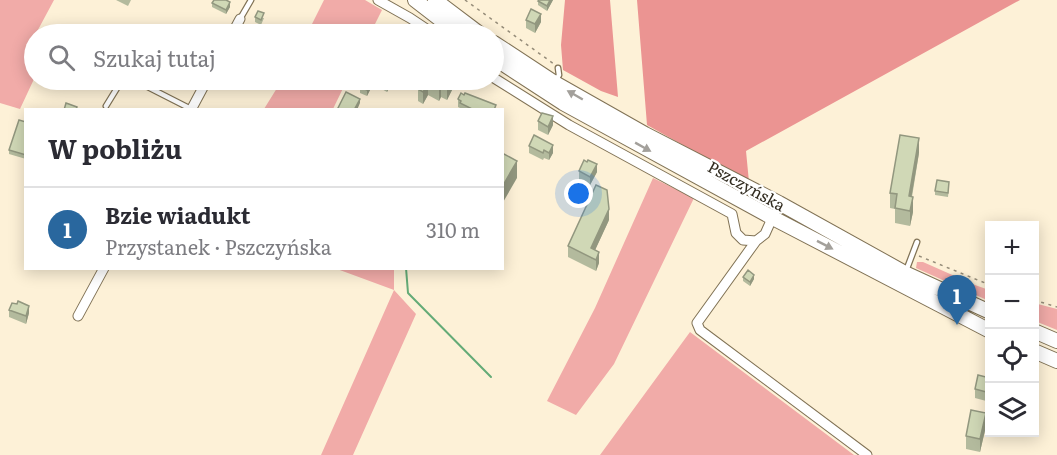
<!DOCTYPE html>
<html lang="pl">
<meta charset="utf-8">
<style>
:root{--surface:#fff;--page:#f2f2f3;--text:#2b2b33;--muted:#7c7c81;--line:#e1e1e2;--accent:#29679e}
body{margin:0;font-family:Literata,serif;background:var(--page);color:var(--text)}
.controls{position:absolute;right:18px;bottom:18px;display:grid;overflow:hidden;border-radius:0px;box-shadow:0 3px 15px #0003}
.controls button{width:54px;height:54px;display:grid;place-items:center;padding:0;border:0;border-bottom:2px solid var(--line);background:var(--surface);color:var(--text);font:30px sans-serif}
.you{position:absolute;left:579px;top:194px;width:21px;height:21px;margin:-15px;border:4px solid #fff;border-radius:50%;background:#1a73e8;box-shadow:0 0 0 9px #1a73e833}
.badge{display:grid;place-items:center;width:39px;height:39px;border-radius:50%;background:var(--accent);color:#fff;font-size:20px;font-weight:700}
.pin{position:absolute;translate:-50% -50px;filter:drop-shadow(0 2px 3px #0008)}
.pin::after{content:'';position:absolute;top:32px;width:21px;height:18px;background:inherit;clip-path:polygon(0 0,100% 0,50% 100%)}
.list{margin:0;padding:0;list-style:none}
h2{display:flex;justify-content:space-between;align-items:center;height:78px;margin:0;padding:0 24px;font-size:26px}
h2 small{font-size:20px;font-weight:400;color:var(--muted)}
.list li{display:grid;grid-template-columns:39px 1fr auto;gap:18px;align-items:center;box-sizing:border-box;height:84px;padding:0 24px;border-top:2px solid var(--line)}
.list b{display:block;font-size:22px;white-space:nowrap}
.list p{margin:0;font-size:20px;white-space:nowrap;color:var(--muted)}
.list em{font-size:20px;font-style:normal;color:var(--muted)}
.icon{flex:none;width:33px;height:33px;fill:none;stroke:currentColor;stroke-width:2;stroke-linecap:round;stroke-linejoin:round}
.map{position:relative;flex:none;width:1057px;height:455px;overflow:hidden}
.search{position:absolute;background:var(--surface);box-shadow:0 3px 15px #0003;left:24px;top:24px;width:480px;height:66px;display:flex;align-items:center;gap:15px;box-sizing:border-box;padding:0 21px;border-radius:33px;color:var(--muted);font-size:22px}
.panel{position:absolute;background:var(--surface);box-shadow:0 3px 15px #0003;left:24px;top:108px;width:480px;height:162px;border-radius:0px}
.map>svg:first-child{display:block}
</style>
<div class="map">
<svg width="1057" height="455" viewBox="0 0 1057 455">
<rect width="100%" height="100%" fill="#fdf1d7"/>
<path fill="#f1aba8" d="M0,0H54L25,54L34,66V79L20,109L0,103Z
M324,0H365L382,10L370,34H307Z
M282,80H347L333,109H264Z
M653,178L694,198L614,364L576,415L547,401L595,308Z
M917,262H923L975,285L989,290V301L916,268Z
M337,269H394V290L416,314L353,455H321L394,290Z
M1034,303L1057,309V330L1035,321Z
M690,332L854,455H600Z"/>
<path fill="#eb9492" d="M565,0H610L618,97L601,91L563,70L561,45Z
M637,0H1020L746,151L749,182L647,125Z"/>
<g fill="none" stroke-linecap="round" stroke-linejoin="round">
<path stroke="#64ab77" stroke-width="2" d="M406,268L408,293L491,377"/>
<defs>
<path id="service" d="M240,19L251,0
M134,80L191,109
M555,82L559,75L558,68
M106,106L122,80
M906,271L917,242"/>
<path id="minor" d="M378,0L410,18L434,34
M232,34L240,19
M494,78L569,125L732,214L736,233L743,240L756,241L765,234L774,214
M191,110L207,80
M756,241L697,323L700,330L867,455
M78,316L104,268"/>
<path id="secondary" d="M415,0L459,34
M435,0L480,34
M494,43L555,83L645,134L779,203L905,273L990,312
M494,58L563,103L773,218L990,331
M1034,331L1057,341
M1034,351L1057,361"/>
</defs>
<use href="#service" stroke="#807255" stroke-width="7"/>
<use href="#minor" stroke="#807255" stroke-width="11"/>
<use href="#secondary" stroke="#807255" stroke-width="16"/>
<path stroke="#958c79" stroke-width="1.5" stroke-dasharray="3 4.5" stroke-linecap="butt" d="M465,0L554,64
M919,256L990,285
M1034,300L1057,307"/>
<use href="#service" stroke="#fff" stroke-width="4.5"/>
<use href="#minor" stroke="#fff" stroke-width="9"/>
<use href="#secondary" stroke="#fff" stroke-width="14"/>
</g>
<path fill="#b3ba9d" d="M116,0H131L128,6Z
M553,0L547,11L538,5V1Z
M212,3L230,7L226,14L212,7Z
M255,17L264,18L261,25L255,22Z
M526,20L541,22L535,33L526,28Z
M363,80H391V84L387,92L373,84L367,96L360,93V87Z
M400,80H411L408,84Z
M422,80H454V86L447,100L441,97L439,101L428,95L423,104L418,101V89Z
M458,99L496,110H460V108L458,107Z
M538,121L553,125L548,135L538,130Z
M26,122V159L9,154V150Z
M529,146L553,153L549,160L544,158L543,160L529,153Z
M919,153L912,197L913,212L910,226L895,223V209L890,208V193Z
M579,171L597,172L590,185L579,180Z
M949,187L948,197L935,195V191Z
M609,220L595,250L599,263L596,271L568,257V246Z
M743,277L754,279L750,286L743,281Z
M17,304L29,313L26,324L9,317V310Z
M990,378V402L975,398V389Z
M986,426L980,452L966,449V436Z"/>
<path fill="#92977f" d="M550,0H553L547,11V6Z
M230,2V7L226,14V10Z
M541,14V22L535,33V24Z
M372,80H373V84L367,96V90Z
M391,80V84L387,92V86Z
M451,80H454V86L447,100V88Z
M428,83V95L423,104V92Z
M441,85V97L439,101V89Z
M360,99V103L357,110H354Z
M553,116V125L548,135V127Z
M919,138V153L909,211V196Z
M553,145V153L549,160V153Z
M517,161V178L502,204V187Z
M597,164V172L590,185V177Z
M913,197V212L910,226V211Z
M609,209V220L591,259V248Z
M599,252V263L596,271V260Z
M754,275V279L750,286V282Z
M29,306V313L26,324V316Z
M986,413V426L980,452V439Z"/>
<path fill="#d0d8b6" stroke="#92977f" stroke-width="1.5" d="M214,0H226L230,2L226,10L212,3Z
M539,0H550L547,6L538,1Z
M531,9L541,14L535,24L526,20Z
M258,11L264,13L261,20L255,17Z
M363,80H372L367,90L360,87Z
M376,80H391L387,86Z
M422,80H451L447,88L441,85L439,89L428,83L423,92L418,89Z
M346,92L360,99L354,110H337Z
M461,93L464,95L465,93L496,105L494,110H474L460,103L461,101L458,99Z
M66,103L77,107L76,110H64Z
M542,113L553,116L548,127L538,121Z
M19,120L26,122V155L9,150Z
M534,135L553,145L549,153L544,150L543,153L529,146Z
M900,135L919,138L909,196L913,197L910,211L895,208L897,194L890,193Z
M502,153L517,161L502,187Z
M584,160L587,162L588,160L597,164L590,177L579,171Z
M937,180L949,182L948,193L935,191Z
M596,185L607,190L609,209L591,248L599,252L596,260L568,246Z
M748,270L754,275L750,282L743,277Z
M18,301L29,306L26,316L9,310L12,303L17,304Z
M978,375L990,378V393L975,389Z
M971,410L986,413L980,439L966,436Z"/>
<defs><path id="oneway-solid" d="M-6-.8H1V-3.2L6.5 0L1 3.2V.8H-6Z" transform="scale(1.5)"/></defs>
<g fill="#a3a09b">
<use href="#oneway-solid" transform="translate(575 95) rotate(-150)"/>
<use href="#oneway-solid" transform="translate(643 147) rotate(29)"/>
<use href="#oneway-solid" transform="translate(825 245) rotate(27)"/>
</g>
<g text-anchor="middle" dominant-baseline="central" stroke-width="4.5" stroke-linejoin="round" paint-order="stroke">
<g font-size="16" fill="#322c20" stroke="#fff">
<text transform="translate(747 185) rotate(29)">Pszczyńska</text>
</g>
</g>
</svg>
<div class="controls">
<button>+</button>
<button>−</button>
<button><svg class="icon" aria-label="locate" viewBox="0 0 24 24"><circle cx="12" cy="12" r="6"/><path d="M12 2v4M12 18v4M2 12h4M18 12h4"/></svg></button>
<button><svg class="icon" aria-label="layers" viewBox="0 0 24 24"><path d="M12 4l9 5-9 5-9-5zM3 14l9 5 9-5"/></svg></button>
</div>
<div class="you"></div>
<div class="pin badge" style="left:957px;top:325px">1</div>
<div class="search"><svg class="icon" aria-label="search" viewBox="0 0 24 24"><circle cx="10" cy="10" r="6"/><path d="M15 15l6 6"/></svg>Szukaj tutaj</div>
<section class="panel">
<h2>W pobliżu<small></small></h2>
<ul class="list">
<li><span class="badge">1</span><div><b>Bzie wiadukt</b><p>Przystanek · Pszczyńska</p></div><em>310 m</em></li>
</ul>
</section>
</div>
